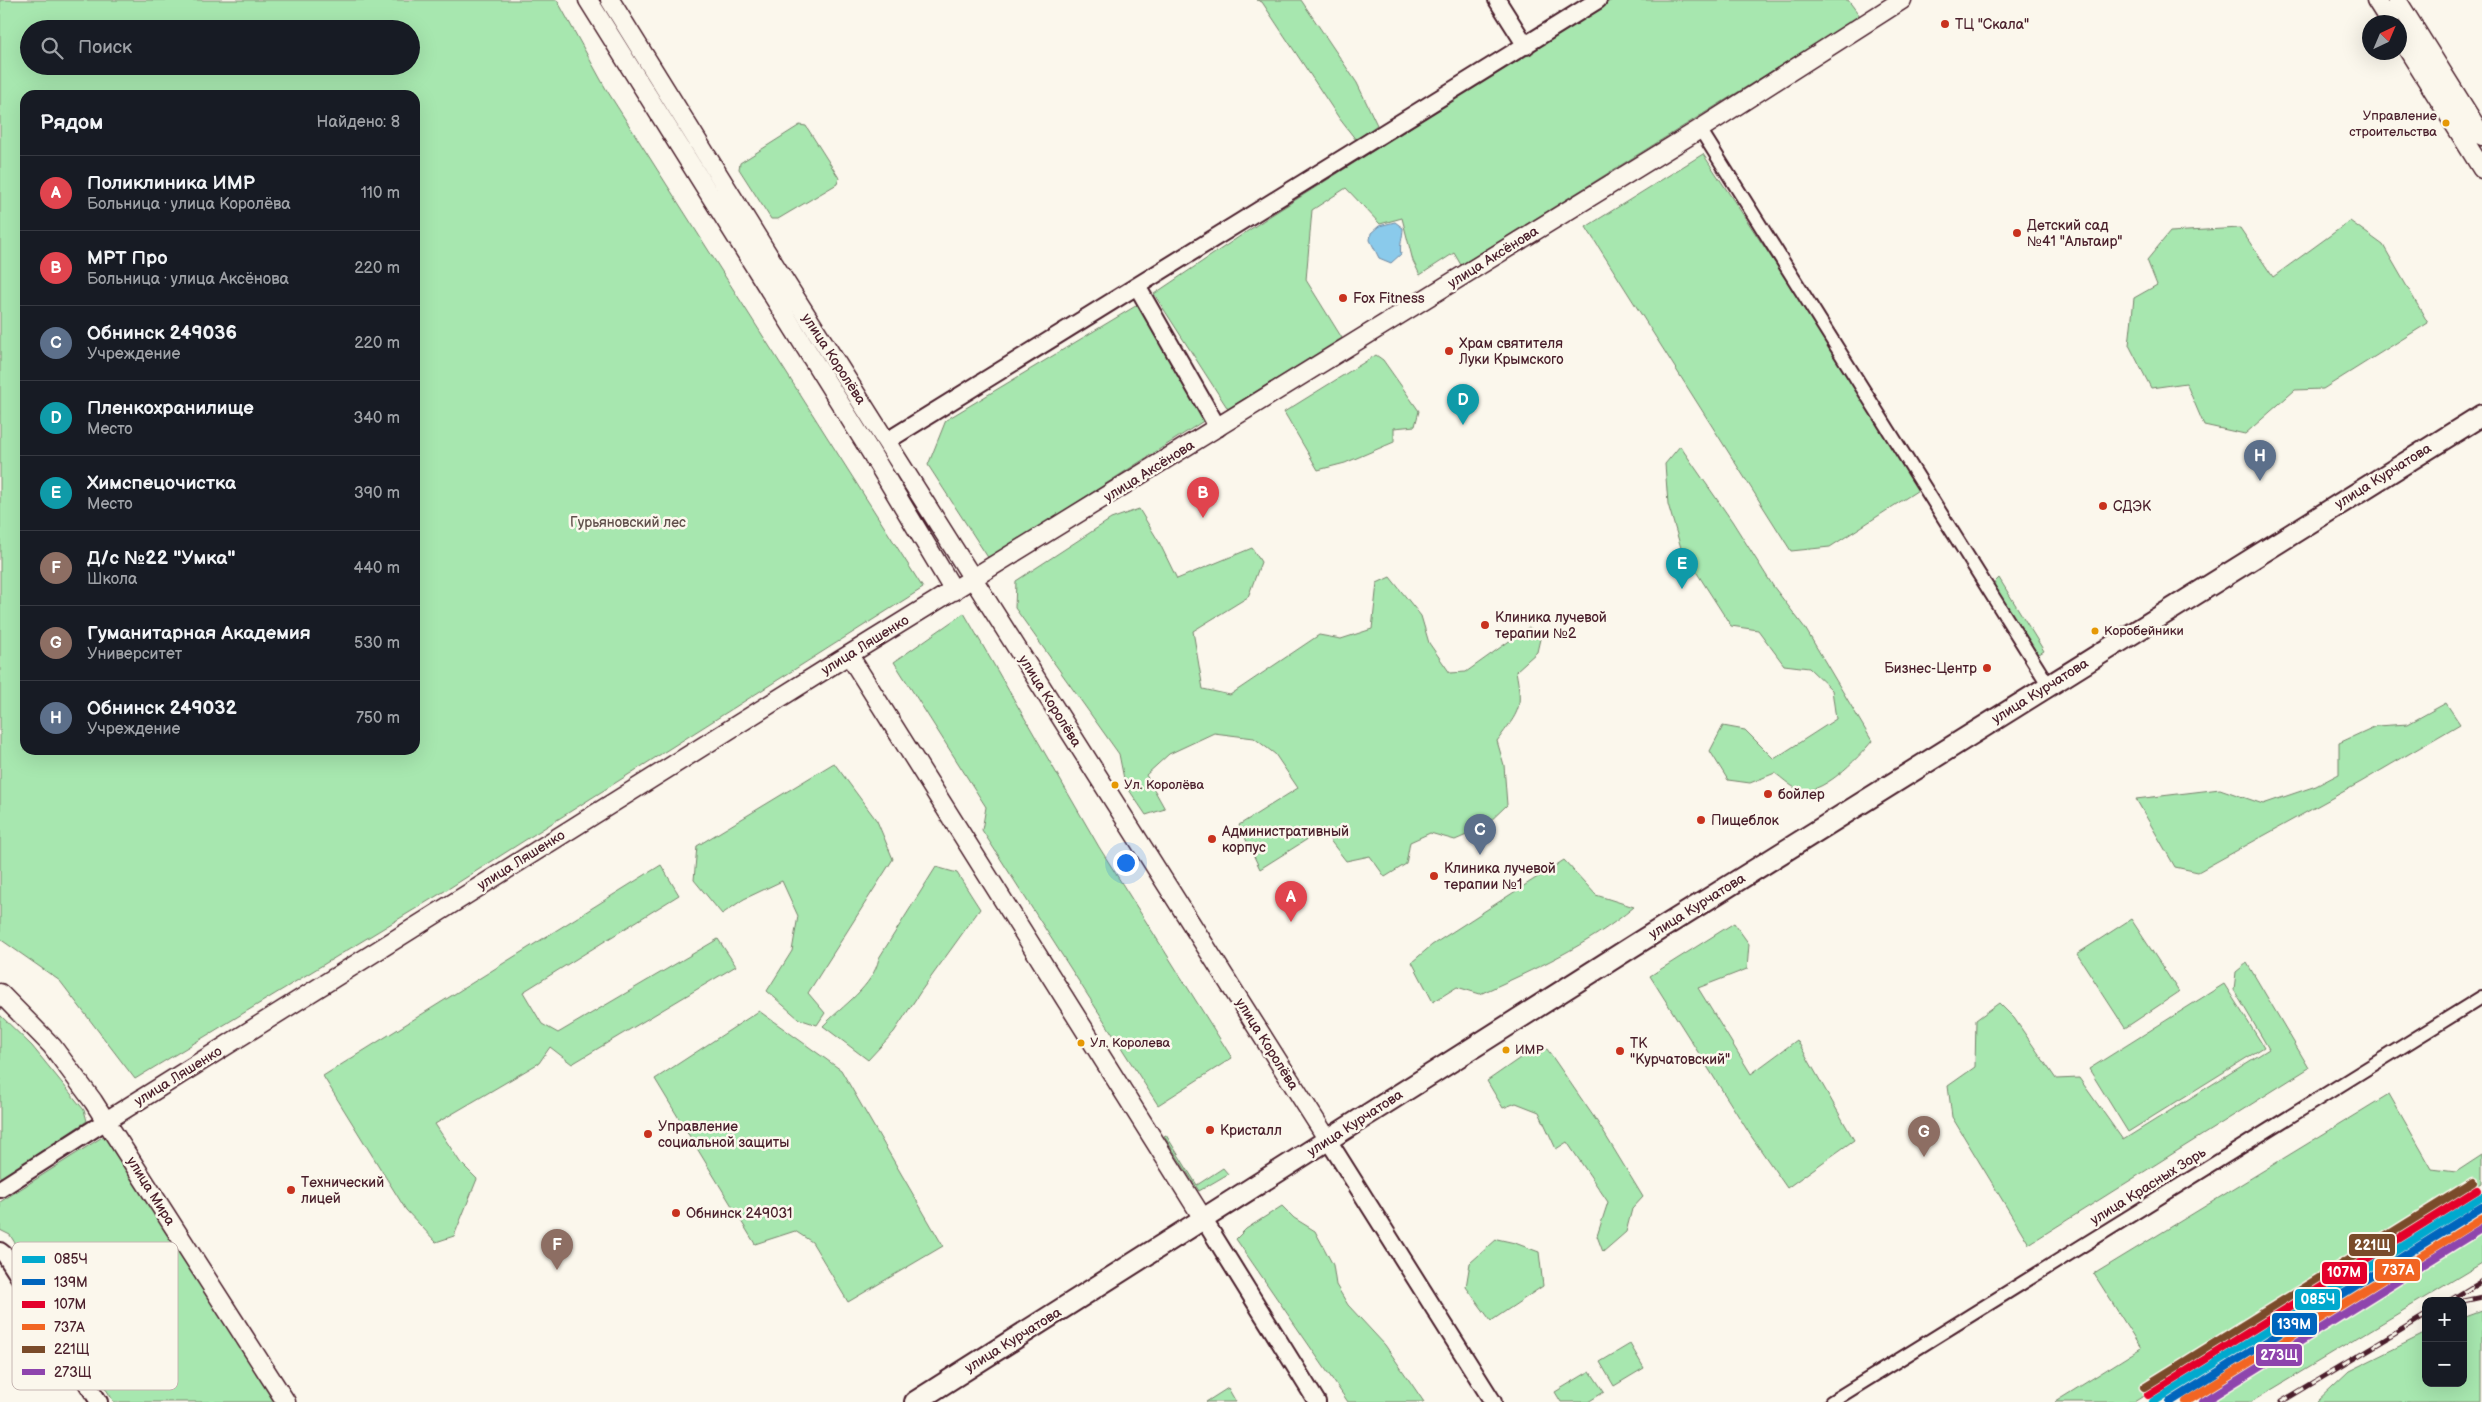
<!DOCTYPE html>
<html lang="ru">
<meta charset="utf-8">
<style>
:root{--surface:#171b24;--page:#20242c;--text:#f1f3f6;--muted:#9ea1a6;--line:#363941;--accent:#c8321e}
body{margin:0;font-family:"Balsamiq Sans",sans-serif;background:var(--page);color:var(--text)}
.controls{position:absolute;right:15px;bottom:15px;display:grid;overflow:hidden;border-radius:10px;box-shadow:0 5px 20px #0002}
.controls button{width:45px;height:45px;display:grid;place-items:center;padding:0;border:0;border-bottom:1px solid var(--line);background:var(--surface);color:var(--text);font:25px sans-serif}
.compass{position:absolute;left:2362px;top:15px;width:45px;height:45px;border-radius:50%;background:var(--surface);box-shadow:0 5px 20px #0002;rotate:44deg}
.you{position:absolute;left:1125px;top:862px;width:18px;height:18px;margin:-12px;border:4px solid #fff;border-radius:50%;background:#1a73e8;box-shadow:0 0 0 8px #1a73e833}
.badge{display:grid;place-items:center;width:32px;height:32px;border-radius:50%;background:var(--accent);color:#fff;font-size:16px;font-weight:700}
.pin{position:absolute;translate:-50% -41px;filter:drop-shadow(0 1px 2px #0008)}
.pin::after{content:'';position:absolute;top:26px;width:18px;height:15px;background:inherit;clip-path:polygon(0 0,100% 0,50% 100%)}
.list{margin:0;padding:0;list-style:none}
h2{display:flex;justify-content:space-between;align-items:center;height:65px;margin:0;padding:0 20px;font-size:21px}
h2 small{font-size:16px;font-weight:400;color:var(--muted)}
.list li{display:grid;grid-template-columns:32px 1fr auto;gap:15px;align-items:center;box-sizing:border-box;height:75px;padding:0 20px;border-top:1px solid var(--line)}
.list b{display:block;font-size:19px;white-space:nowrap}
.list p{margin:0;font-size:16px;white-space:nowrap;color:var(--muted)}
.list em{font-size:16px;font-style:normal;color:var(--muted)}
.icon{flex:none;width:28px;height:28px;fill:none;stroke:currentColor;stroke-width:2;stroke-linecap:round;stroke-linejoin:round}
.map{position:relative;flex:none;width:2482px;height:1402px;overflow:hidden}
.search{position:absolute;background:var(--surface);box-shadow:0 5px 20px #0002;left:20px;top:20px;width:400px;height:55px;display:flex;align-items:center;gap:12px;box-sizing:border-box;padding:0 18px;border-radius:28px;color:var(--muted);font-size:19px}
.panel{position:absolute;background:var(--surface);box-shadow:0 5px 20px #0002;left:20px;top:90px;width:400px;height:665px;border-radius:15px}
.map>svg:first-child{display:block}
</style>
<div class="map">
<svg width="2482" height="1402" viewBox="0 0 2482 1402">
<rect width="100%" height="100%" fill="#fbf7ec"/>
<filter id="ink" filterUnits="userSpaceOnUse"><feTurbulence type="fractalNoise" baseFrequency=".02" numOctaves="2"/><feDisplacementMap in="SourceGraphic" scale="10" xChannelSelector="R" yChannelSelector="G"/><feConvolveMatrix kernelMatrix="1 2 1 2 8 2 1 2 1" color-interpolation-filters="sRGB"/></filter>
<g filter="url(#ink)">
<path fill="#a7e7af" stroke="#78836d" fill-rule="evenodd" d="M0,0H557L606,89L923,588L448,889L135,1079L60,981L0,939ZM29,29H411V66H29ZM25,95H415V750H25Z
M1257,0H1301L1357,83L1377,125L1356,140L1339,118L1262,2Z
M1612,0H1848L1860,16L1461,265L1454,253L1420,275L1413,261L1402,218L1380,224L1346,188L1312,210L1306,280L1342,338L1228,409L1154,294L1270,216Z
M800,125L806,126L839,178L837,184L778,219H771L739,169L740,163Z
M1703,154L1923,487L1830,547L1791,551L1586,227Z
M2350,221L2383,245L2428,323L2323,389L2295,390L2245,434L2204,425L2186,383L2151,388L2129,345L2134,298L2157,285L2147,260L2170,232L2240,228L2273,277Z
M1139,304L1205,420L989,559L928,465L946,420Z
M1376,355L1383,360L1419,411L1415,426L1394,428V442L1345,463L1318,470L1284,412Z
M1680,446L1732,521L1773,586L1805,628L1872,741C1859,757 1820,799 1797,789C1789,785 1782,778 1775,773L1750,783L1728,780L1710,751L1723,726L1745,730L1774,759L1836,719L1832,690L1809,668L1784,665L1758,630L1731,626L1681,548L1668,504L1665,464Z
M1139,509L1159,542L1177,579L1252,548L1261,562L1248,597L1193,631L1203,689L1230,695L1319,635L1341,639L1372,629L1377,583L1390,577L1421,616L1429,643L1450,673L1466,672L1529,627L1540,639L1537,652L1516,671C1523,709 1520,710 1497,741L1504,765L1507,805L1483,828L1455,840L1430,833L1410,842L1406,864L1385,877L1370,856L1346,861L1322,830L1260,869L1239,825L1298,788L1275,754L1254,738L1214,733L1169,754L1146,775L1165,809L1146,815L1125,784L1119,754L1015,608L1016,581L1111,519Z
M1999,578L2044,651L2036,656L1994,588L1995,582Z
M964,613L1099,847L1232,1058L1158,1105L982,830L986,807L894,662Z
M2446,703L2460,724L2361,782L2198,872L2175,867L2136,799L2220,789L2263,804L2316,786L2339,774V743L2376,726L2408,724Z
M834,763L877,821L893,859L808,993L825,1013L817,1025L799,1019L767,991L792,951L798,916L782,881L744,899L722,914L694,880L697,846Z
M1564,860L1596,895L1634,907C1589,945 1533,970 1480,994L1457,987L1433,1002L1412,962L1432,945Z
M661,865L679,895L523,992L542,1024L558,1033L718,939L736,966L572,1064L550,1047L539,1063L435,1124L460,1162L477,1179L454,1236L436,1242L406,1210L323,1076Z
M936,867L957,873L980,909L921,991L894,1032L868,1060L823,1026C843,1005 873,987 879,958Z
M2131,919L2179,992L2125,1028L2077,954Z
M1734,923L1749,944L1747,969L1698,988L1751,1074L1797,1040L1854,1140L1787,1188L1751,1136L1650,976Z
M2247,963L2309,1068L2029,1244L1952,1117L1948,1086L1975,1067L1976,1020L1999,1003L2014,1018L2056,1079L2079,1078L2123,1140L2269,1049L2234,990L2236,972Z
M2224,984L2264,1047L2128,1132L2089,1069Z
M759,1011L841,1070L943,1246L848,1302L812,1242L795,1231L755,1244L655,1079Z
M0,1015L32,1046L84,1110L87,1121L0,1179Z
M1536,1047L1547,1049L1598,1123L1643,1197L1632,1209L1626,1232L1603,1252L1597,1236L1608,1202L1567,1142L1556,1149L1539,1112L1516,1103L1503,1108L1487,1081Z
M2389,1094L2432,1169L2456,1172L2482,1155V1183L2134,1402H2055L2141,1348L2094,1274Z
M107,1134L277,1402H114L10,1235L0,1230V1202Z
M1166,1135L1197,1185L1223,1168L1228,1174L1199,1191L1164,1136Z
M1282,1206L1294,1218L1315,1231L1333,1265L1336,1285L1348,1305L1385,1345L1424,1402H1348L1236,1239L1246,1229Z
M2482,1227V1263L2251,1402H2202Z
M1497,1239L1515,1243L1539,1252L1543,1286L1491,1321L1466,1287L1470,1263Z
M2482,1311V1402H2316L2349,1371L2426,1333V1383H2463V1318Z
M1630,1344L1644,1368L1614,1386L1600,1362Z
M1590,1371L1604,1392L1588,1402H1561L1555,1392Z
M1228,1388L1236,1402H1206Z"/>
<path fill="#8acaeb" stroke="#70869e" d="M1395,222L1403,228C1403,237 1399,246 1401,254L1391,263L1379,258L1370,240L1371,233L1379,226Z"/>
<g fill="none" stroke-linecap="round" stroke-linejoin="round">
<defs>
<path id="minor" d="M1700,129L2049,686
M1831,1402L2482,997"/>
<path id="tertiary" d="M1497,0L1526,46
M1137,286L1218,428
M887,441L1598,0
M1328,1140L1493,1402
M0,1189L106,1121
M1204,1220L1317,1402
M0,1251L5,1255L99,1402"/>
<path id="secondary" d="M588,0L870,451L954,591
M610,0L774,264L1328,1140
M2376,0L2390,22
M2397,0L2482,136
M2400,37L2482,169
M849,655L1204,1220
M0,993L52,1046L93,1101L286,1402
M106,1121L834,664L1700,129L1902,0"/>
<path id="primary" d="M915,1402L1633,946L2482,415"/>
</defs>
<use href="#minor" stroke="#4a1f2b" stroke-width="16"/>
<use href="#tertiary" stroke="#4a1f2b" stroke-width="20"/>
<use href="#secondary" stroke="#4a1f2b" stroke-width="21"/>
<use href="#primary" stroke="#4a1f2b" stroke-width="24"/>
<use href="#minor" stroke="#fbf7ec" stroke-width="12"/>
<use href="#tertiary" stroke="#fbf7ec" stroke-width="16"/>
<use href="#secondary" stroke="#fbf7ec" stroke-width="18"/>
<use href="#primary" stroke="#fbf7ec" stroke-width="20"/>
<defs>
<path id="rail" d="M2449,1301L2482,1281
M2463,1301L2482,1297
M2281,1402L2426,1315"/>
</defs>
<use href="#rail" stroke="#4a1f2b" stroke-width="5"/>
<use href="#rail" stroke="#fbf7ec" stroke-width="3" stroke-dasharray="9" stroke-linecap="butt"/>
<defs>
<path id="rail-1" d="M2153,1402L2482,1197"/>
<path id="rail-2" d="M2170,1402L2482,1207"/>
<path id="rail-3" d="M2148,1395L2477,1190"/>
<path id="rail-4" d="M2186,1402L2482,1218"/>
<path id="rail-5" d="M2144,1387L2473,1182"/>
<path id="rail-6" d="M2203,1402L2482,1228"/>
</defs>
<use href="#rail-1" stroke="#fbf7ec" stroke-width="11"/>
<use href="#rail-2" stroke="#fbf7ec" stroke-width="11"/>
<use href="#rail-3" stroke="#fbf7ec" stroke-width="11"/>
<use href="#rail-4" stroke="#fbf7ec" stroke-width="11"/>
<use href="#rail-5" stroke="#fbf7ec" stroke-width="11"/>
<use href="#rail-6" stroke="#fbf7ec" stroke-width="11"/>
<use href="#rail-1" stroke="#00a9ce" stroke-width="8"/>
<use href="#rail-2" stroke="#0065bd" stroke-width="8"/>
<use href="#rail-3" stroke="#e4002b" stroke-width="8"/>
<use href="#rail-4" stroke="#f26522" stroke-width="8"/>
<use href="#rail-5" stroke="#7a4b2a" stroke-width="8"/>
<use href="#rail-6" stroke="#8e44ad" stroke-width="8"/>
</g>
</g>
<g fill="#c8321e" stroke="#fbf7ec" stroke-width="2">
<circle cx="1945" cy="24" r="5"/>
<circle cx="2017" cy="233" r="5"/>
<circle cx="1343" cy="298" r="5"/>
<circle cx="1449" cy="351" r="5"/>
<circle cx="2103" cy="506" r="5"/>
<circle cx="1485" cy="625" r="5"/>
<circle cx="1987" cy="668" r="5"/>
<circle cx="1768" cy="794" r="5"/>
<circle cx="1701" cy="820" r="5"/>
<circle cx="1212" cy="839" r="5"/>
<circle cx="1434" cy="876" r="5"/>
<circle cx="1620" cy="1051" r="5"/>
<circle cx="1210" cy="1130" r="5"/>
<circle cx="648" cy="1134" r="5"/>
<circle cx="291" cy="1190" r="5"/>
<circle cx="676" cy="1213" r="5"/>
</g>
<g fill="#e69804" stroke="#fbf7ec" stroke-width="2">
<circle cx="2446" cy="123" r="4.5"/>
<circle cx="2095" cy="631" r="4.5"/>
<circle cx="1115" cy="785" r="4.5"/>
<circle cx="1081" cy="1043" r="4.5"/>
<circle cx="1506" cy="1050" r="4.5"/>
</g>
<g text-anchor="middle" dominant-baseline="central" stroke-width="5" stroke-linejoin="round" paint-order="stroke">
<g font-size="13" fill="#4a1f2b" stroke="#fbf7ec" text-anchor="start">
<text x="2437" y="116" text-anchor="end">Управление<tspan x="2437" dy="16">строительства</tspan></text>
<text x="2104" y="631">Коробейники</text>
<text x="1124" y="785">Ул. Королёва</text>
<text x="1090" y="1043">Ул. Королева</text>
<text x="1515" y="1050">ИМР</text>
</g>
<g font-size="14" fill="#4a1f2b" stroke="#fbf7ec" text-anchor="start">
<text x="1955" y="24">ТЦ "Скала"</text>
<text x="2027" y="225">Детский сад<tspan x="2027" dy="16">№41 "Альтаир"</tspan></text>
<text x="1353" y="298">Fox Fitness</text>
<text x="1459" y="343">Храм святителя<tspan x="1459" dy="16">Луки Крымского</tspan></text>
<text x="2113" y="506">СДЭК</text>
<text x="1495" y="617">Клиника лучевой<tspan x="1495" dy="16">терапии №2</tspan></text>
<text x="1977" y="668" text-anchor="end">Бизнес-Центр</text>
<text x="1778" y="794">бойлер</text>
<text x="1711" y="820">Пищеблок</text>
<text x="1222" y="831">Административный<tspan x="1222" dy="16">корпус</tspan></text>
<text x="1444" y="868">Клиника лучевой<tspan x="1444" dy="16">терапии №1</tspan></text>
<text x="1630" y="1043">ТК<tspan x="1630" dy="16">"Курчатовский"</tspan></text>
<text x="658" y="1126">Управление<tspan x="658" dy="16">социальной защиты</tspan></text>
<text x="1220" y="1130">Кристалл</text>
<text x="301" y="1182">Технический<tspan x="301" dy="16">лицей</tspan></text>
<text x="686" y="1213">Обнинск 249031</text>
</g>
<g font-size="14" fill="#4a1f2b" stroke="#fbf7ec">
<text transform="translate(1493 257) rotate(-32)">улица Аксёнова</text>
<text transform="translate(834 359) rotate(57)">улица Королёва</text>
<text transform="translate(1149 471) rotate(-32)">улица Аксёнова</text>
<text transform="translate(2383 476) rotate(-32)">улица Курчатова</text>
<text transform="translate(865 645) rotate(-32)">улица Ляшенко</text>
<text transform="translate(2040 691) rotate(-32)">улица Курчатова</text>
<text transform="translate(1050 701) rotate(58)">улица Королёва</text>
<text transform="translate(521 860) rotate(-32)">улица Ляшенко</text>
<text transform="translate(1697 906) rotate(-32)">улица Курчатова</text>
<text transform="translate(1267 1044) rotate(58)">улица Королёва</text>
<text transform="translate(178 1076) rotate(-32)">улица Ляшенко</text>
<text transform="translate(1355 1123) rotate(-33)">улица Курчатова</text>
<text transform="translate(2148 1186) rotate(-32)">улица Красных Зорь</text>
<text transform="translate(151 1191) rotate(58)">улица Мира</text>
<text transform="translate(1013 1340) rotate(-32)">улица Курчатова</text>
</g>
<g font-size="14" fill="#61514c" stroke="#fbf7ec">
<text x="628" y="522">Гурьяновский лес</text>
</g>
</g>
<rect x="12" y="1242" width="166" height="148" rx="8" fill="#fbf7ec" stroke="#c6b6b2" stroke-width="1"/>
<rect x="22" y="1256" width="23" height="7" fill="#00a9ce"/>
<rect x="22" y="1279" width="23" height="6" fill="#0065bd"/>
<rect x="22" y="1301" width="23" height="7" fill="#e4002b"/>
<rect x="22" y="1324" width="23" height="6" fill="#f26522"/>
<rect x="22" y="1346" width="23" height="7" fill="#7a4b2a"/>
<rect x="22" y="1369" width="23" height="6" fill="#8e44ad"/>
<g font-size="14" fill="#4a1f2b">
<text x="54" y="1264">085Ч</text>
<text x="54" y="1287">139М</text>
<text x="54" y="1309">107М</text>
<text x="54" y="1332">737А</text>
<text x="54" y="1354">221Щ</text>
<text x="54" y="1377">273Щ</text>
</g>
<g stroke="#fbf7ec" stroke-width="2">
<rect x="2348" y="1233" width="48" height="24" rx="5" fill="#7a4b2a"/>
<rect x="2374" y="1258" width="47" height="24" rx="5" fill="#f26522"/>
<rect x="2321" y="1261" width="47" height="24" rx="5" fill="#e4002b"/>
<rect x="2294" y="1288" width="47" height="23" rx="5" fill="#00a9ce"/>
<rect x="2271" y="1312" width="47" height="24" rx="5" fill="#0065bd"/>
<rect x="2255" y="1343" width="48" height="24" rx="5" fill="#8e44ad"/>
</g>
<g font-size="14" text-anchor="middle" font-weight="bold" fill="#fff">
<text x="2372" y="1250">221Щ</text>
<text x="2398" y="1275">737А</text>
<text x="2344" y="1277">107М</text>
<text x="2318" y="1304">085Ч</text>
<text x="2294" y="1329">139М</text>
<text x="2279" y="1360">273Щ</text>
</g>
</svg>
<div class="controls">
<button>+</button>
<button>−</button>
</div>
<svg class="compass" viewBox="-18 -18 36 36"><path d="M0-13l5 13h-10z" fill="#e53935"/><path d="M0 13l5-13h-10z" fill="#9ea1a6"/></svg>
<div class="you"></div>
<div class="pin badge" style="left:1291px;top:922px;background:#e0444e">A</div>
<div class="pin badge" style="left:1203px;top:518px;background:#e0444e">B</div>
<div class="pin badge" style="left:1480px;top:855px;background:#5c6f8a">C</div>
<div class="pin badge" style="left:1463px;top:425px;background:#0f9aa8">D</div>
<div class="pin badge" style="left:1682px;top:589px;background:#0f9aa8">E</div>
<div class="pin badge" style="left:557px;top:1270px;background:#8d6e63">F</div>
<div class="pin badge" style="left:1924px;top:1157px;background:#8d6e63">G</div>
<div class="pin badge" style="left:2260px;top:481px;background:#5c6f8a">H</div>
<div class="search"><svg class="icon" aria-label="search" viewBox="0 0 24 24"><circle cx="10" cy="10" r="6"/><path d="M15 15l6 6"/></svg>Поиск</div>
<section class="panel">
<h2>Рядом<small>Найдено: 8</small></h2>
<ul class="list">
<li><span class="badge" style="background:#e0444e">A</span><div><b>Поликлиника ИМР</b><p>Больница · улица Королёва</p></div><em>110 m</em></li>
<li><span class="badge" style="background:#e0444e">B</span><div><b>МРТ Про</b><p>Больница · улица Аксёнова</p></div><em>220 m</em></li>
<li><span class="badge" style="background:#5c6f8a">C</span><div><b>Обнинск 249036</b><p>Учреждение</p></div><em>220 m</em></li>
<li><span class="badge" style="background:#0f9aa8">D</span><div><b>Пленкохранилище</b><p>Место</p></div><em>340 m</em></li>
<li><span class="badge" style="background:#0f9aa8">E</span><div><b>Химспецочистка</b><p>Место</p></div><em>390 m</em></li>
<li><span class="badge" style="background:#8d6e63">F</span><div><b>Д/с №22 &quot;Умка&quot;</b><p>Школа</p></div><em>440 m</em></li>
<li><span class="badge" style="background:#8d6e63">G</span><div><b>Гуманитарная Академия</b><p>Университет</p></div><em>530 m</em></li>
<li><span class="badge" style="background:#5c6f8a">H</span><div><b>Обнинск 249032</b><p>Учреждение</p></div><em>750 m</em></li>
</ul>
</section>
</div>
